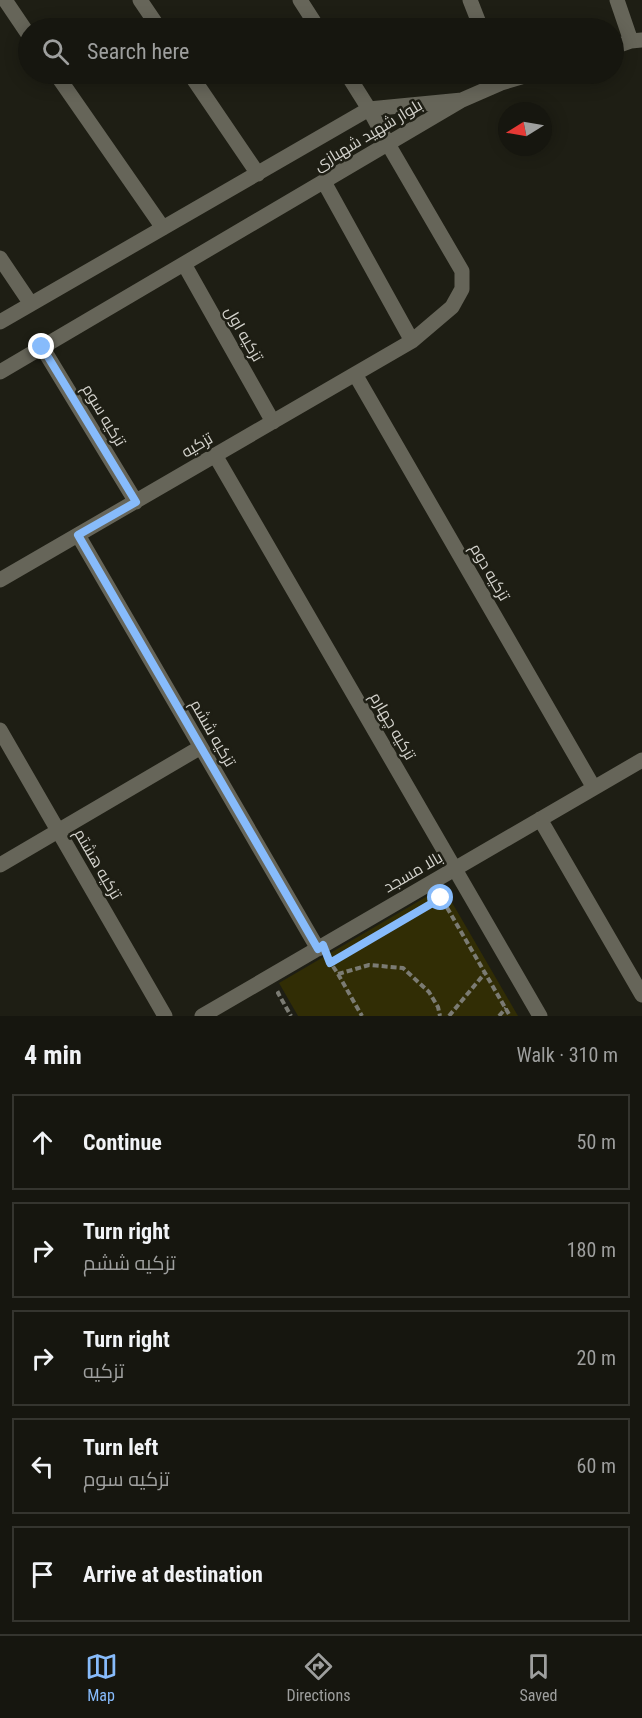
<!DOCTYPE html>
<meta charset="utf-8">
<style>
:root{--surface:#16160f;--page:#23231d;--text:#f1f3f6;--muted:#9e9f9e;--line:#35352f;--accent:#87bbfb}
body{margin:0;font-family:"Roboto Condensed",Cairo,sans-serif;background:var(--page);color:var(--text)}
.compass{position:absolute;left:498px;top:102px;width:54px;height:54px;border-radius:50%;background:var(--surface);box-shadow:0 3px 15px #0003;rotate:259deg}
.stop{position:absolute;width:18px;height:18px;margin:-14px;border:4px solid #87bbfb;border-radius:50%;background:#fff}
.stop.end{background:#87bbfb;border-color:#fff;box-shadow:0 2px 6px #0008}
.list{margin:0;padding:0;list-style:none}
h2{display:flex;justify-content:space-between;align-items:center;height:78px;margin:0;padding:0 24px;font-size:26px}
h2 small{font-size:20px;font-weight:400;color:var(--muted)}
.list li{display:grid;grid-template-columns:39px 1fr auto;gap:18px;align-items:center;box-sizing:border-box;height:96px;margin:0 12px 12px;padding:0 12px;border:2px solid var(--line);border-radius:0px}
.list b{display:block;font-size:22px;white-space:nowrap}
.list p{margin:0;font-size:20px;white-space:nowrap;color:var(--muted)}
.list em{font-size:20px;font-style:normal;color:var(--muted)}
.icon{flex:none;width:33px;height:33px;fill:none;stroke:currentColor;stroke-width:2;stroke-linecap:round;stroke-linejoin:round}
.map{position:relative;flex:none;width:642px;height:1016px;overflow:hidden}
.search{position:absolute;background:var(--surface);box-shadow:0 3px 15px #0003;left:18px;right:18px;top:18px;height:66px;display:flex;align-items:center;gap:15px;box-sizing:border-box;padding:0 21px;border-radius:33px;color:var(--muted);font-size:22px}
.sheet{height:618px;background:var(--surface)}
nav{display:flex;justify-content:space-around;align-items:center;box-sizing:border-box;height:84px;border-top:2px solid var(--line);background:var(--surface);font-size:16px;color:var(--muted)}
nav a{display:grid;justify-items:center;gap:3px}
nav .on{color:var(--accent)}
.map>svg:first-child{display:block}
</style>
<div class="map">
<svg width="642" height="1016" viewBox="0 0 642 1016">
<rect width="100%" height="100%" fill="#1e1e14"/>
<path fill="#312d05" d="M443,887L518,1016H298L279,983Z"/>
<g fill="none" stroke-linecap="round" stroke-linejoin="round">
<path stroke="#7b7b73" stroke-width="4" stroke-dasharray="6 3" stroke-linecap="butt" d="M427,907L442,899L510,1016
M328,959L338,974L369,965L403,968L429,992L438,1007L440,1016
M338,974L362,1016
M280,992L278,993L291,1016
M449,1016L485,973
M499,1016L506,1008"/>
<path stroke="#666559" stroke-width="15" d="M5,0L28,34
M140,0L159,28
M300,0L318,28
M470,0L481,28
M617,0L631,41
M614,47L631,41L642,40
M56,74L163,228
M190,74L258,174
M462,100L501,83L531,74
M324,182L412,341
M0,258L31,304
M184,264L273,422
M0,322L369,109L462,100L0,372
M42,347L136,502
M355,374L594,788
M215,455L540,1016
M78,535L318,949
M0,580L412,341L452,307L462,289V271L388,144L369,109L347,74
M0,730L165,1016
M540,819L642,995
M0,865L201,747
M202,1016L642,760"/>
</g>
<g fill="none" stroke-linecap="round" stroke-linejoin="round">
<path stroke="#87bbfb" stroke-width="8" d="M42,347L136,502L78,535L318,949L323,945L330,963L441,898"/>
</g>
<g text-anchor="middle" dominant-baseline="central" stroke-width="5" stroke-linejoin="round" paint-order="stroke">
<g font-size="16" fill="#d3d2cc" stroke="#1e1e14">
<text transform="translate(368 135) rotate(-31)">بلوار شهید شهبازی</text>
<text transform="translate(244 334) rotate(60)">تزکیه اول</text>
<text transform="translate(104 415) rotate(59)">تزکیه سوم</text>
<text transform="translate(197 445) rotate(-30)">تزکیه</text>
<text transform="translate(490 572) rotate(60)">تزکیه دوم</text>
<text transform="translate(393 726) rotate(60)">تزکیه چهارم</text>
<text transform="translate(213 733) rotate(60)">تزکیه ششم</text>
<text transform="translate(98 864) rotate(60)">تزکیه هشتم</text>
<text transform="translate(413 872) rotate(-30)">بالا مسجد</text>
</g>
</g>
</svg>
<svg class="compass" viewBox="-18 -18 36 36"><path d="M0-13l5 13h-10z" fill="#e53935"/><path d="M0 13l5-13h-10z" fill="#9e9f9e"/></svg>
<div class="stop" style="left:441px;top:898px"></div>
<div class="stop end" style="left:42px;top:347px"></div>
<div class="search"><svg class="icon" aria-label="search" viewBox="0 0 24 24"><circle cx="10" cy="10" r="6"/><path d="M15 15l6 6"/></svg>Search here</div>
</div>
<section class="sheet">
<h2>4 min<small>Walk · 310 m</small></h2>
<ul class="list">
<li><svg class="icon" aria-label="ahead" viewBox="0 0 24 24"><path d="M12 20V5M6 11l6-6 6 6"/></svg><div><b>Continue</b></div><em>50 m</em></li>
<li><svg class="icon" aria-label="right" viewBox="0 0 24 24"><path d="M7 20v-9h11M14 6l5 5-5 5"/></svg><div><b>Turn right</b><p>تزکیه ششم</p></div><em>180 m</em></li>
<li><svg class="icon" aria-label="right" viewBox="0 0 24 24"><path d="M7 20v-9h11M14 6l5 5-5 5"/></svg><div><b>Turn right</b><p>تزکیه</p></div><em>20 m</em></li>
<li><svg class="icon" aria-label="left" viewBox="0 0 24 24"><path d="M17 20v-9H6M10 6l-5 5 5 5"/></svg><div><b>Turn left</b><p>تزکیه سوم</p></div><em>60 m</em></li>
<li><svg class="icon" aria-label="arrive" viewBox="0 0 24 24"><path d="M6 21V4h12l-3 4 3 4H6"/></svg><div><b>Arrive at destination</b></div></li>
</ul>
</section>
<nav>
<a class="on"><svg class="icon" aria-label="map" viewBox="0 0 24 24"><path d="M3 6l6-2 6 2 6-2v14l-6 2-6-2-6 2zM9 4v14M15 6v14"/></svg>Map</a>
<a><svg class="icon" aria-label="directions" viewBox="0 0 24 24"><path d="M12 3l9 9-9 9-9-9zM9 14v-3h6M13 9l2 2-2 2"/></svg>Directions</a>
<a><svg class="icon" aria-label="saved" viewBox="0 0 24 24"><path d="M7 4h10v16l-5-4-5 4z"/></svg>Saved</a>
</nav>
